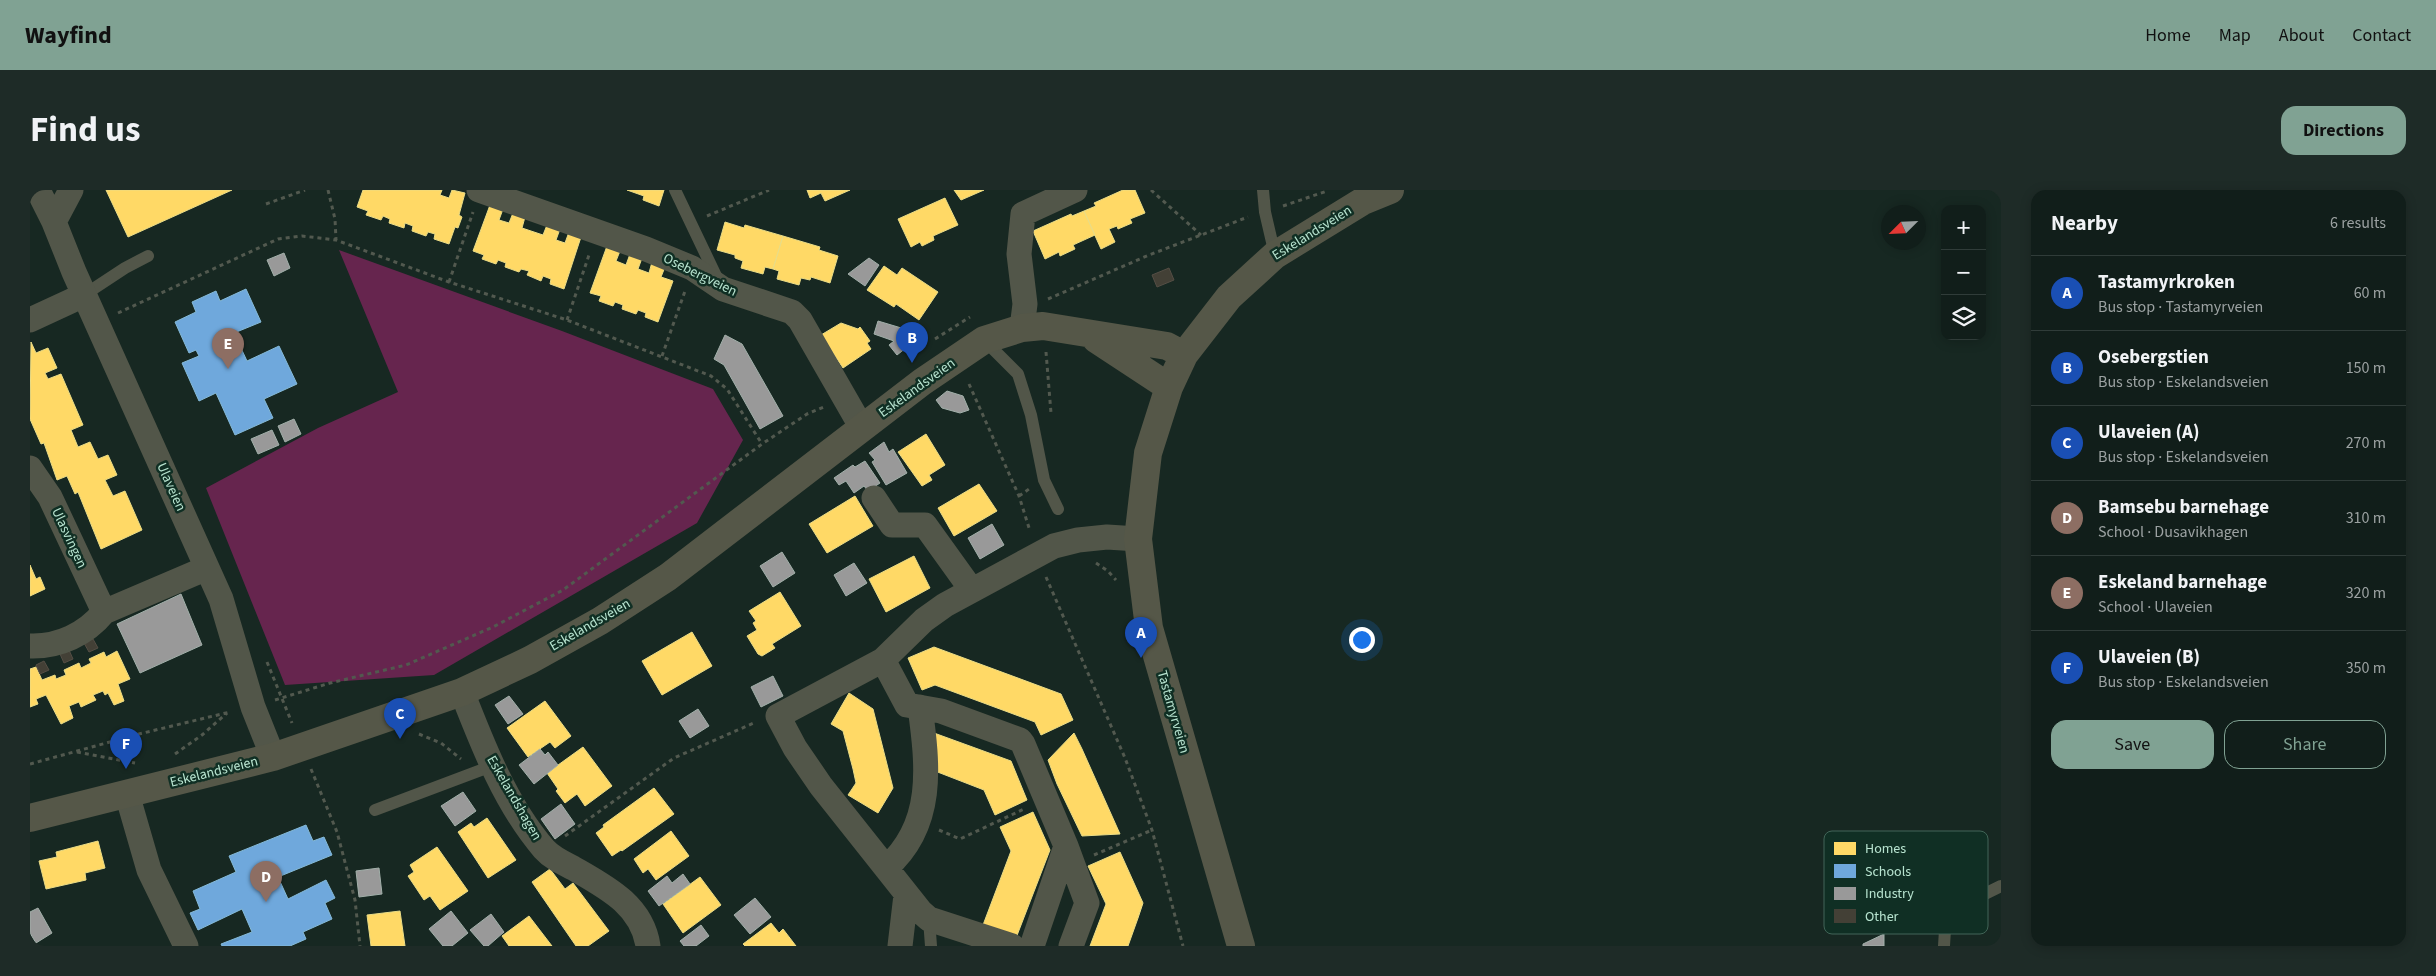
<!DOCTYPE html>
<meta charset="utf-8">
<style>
:root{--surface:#111e1a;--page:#1e2b27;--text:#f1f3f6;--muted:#9ca2a2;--line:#303c39;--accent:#80a293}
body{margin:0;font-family:"Source Sans 3",sans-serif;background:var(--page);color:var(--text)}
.controls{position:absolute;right:15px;top:15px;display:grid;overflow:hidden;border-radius:10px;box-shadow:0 2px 12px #0003}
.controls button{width:45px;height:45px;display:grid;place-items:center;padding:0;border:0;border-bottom:1px solid var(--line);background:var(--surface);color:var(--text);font:25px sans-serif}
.compass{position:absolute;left:1851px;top:15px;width:45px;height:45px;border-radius:50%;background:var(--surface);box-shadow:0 2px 12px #0003;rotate:246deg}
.you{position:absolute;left:1331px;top:449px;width:18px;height:18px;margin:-12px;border:4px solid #fff;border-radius:50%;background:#1a73e8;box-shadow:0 0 0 8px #1a73e833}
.badge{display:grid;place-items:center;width:32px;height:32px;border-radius:50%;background:var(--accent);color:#fff;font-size:16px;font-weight:700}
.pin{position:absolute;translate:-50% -41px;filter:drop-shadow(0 1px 2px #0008)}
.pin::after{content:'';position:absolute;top:26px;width:18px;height:15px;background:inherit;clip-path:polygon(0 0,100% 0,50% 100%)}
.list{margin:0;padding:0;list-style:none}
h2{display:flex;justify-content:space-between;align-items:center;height:65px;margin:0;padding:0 20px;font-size:21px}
h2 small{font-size:16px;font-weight:400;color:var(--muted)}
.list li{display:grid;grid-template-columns:32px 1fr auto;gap:15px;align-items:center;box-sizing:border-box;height:75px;padding:0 20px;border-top:1px solid var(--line)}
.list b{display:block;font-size:19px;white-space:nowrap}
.list p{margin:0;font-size:16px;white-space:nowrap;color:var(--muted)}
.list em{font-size:16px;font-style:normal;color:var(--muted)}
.actions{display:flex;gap:10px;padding:15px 20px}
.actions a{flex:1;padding:11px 0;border:1px solid var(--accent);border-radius:15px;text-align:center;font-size:18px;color:var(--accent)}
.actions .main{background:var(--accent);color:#111}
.icon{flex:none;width:28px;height:28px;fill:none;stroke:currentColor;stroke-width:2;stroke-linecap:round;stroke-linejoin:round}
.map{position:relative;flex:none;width:1971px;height:756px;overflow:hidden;border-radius:15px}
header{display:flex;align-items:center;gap:30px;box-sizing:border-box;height:70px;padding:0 25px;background:var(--accent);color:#111}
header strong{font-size:24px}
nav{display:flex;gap:28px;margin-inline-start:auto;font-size:18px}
.intro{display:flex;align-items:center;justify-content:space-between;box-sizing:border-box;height:120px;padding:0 30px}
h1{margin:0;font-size:35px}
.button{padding:12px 22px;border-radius:15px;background:var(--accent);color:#111;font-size:18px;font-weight:700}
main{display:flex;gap:30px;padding:0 30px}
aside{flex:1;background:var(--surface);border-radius:15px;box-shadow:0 2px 12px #0003}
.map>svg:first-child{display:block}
</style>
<header>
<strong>Wayfind</strong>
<nav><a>Home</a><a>Map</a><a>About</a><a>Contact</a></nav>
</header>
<div class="intro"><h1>Find us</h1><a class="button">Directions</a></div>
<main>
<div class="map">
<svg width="1971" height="756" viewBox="0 0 1971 756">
<rect width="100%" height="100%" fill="#172822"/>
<path fill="#66254e" d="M309,60L532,141L683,199L713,250L667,333L404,485L255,495L176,298L288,238L368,202Z"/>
<path fill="#ffd966" stroke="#eadc86" d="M76,0H202L98,47Z
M333,0H412L410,5L419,8L422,0L435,3L429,25L432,27L428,38L425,37L419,54L404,49L405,44L398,42L396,46L382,41L383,36L375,33L374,38L359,33L360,29L353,26L351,30L336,25L338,21L327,17Z
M597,0H634L629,16L613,10L614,6Z
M777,0H820L795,11L791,3L780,8Z
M924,0H954L931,10Z
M1093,0H1105L1115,23L1100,29L1102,33L1088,39L1087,36L1079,39L1085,52L1071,59L1054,21L1066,16L1064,13Z
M915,8L928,35L903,46L904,50L892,56L890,52L881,57L868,29Z
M460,15L473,19L469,30L479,33L483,23L495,27L492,38L513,45L517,35L530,39L526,50L535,53L539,42L551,47L534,99L520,94L521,89L513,86L511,91L497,85L499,81L491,79L489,82L475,77L476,73L468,70L466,74L452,69L454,65L443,61Z
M1054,21L1065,45L1043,55L1045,59L1030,66L1029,62L1015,69L1003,41L1041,24L1042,26Z
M695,32L714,38L715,35L753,46L743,79L735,77L733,84L711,78L713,71L705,68V65L687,60Z
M753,46L790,57L789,60L808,66L800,93L781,87L780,90L771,88L769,95L747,89L749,81L743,79Z
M577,56L590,61L586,71L596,75L600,64L612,68L608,79L619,83L622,72L635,77L631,87L643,91L628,132L615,127L616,123L608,120L606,124L592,119L593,115L585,112L583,116L569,111L571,106L560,103Z
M854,76L867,85L872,78L908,102L889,130L866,114L864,117L837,100Z
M811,133L828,139L830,137L840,151L837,153L841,159L813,178L791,145Z
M1,152L6,163L18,158L27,178L15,183L18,189L31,184L53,235L41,240L48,257L60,252L68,269L78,265L87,285L75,290L83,306L95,301L112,340L71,359L48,302L45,304L37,286L27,290L14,253L11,254L0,229Z
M896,244L915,275L899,285L902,290L892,296L868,262Z
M949,294L967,321L924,346L908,318Z
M825,306L843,336L797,363L779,334Z
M884,366L900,398L856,422L839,389Z
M0,375L6,389L10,387L15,399L0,406Z
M750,402L771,436L742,454L745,458L732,466L728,464L717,446L727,440L723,433L726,431L719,421Z
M662,442L682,476L632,505L612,471Z
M904,457L1031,504L1043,530L1011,545L1005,532L905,495L892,500L878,468Z
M87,461L100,489L88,494L94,511L84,515L78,503L75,505L73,501L63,505L66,510L51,517L49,512L39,516L43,528L31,534L16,505L6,509L8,514L0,517V479L6,477L12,490L25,485L26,489L36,485L34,480L49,473L51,478L61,473L59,469L74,462L76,467Z
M819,503L843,519L863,598L848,623L818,605L826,593L823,579L813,541L801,534Z
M515,511L541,546L525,558L520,552L498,567L477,538Z
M904,543L981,571L997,610L965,625L954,600L905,581Z
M1044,543L1052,559L1090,644L1052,646L1027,594L1018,570Z
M553,557L582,596L555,616L547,604L535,613L526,601L528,599L517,583Z
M624,598L644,624L592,661L591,660L582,666L566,643L574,637L573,635Z
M1003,622L1020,660L986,748L953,735L981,661L970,637Z
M457,628L486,670L458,688L428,642L441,633L444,637Z
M641,641L659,666L626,690L618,679L613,683L604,669Z
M68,651L75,678L55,683L56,690L16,699L9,671L27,667L26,662Z
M407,657L438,701L410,720L400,706L394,710L378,686L384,682L380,675Z
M1090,662L1113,713L1108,728L1098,756H1060L1076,714L1058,676Z
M520,679L535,699L543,693L579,741L558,756H546L502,692Z
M670,687L691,715L653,743L633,714Z
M370,721L375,756H341L337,725Z
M499,726L522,756H479L472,746Z
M741,733L749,743L753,739L766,756H715L713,754Z"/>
<path fill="#6fa8dc" stroke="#85bad8" d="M216,99L231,132L204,143L217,171L249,156L267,194L234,209L243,228L205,245L186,203L169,211L152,173L169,166L166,160L159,163L145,132L166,122L162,112L186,101L190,111Z
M276,635L283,651L294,647L302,665L248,687L258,709L296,690L305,708L295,713L302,729L273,742L276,749L260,756H192L191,754L222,742L212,719L168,740L160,723L170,719L163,701L206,682L199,666Z"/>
<path fill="#999" stroke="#a2b0aa" d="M254,63L260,78L244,86L237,70Z
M839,68L849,75L835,96L818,84Z
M848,131L878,140L886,150L867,165L859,155L864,151L844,144Z
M695,145L712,154L753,226L730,239L694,175L684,169Z
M917,201L933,206L939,220L930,223L912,218L906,210Z
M264,229L271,244L255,252L248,236Z
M242,240L249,255L228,264L221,249Z
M854,252L859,262L863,259L877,283L856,295L842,272L845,270L839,263Z
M835,271L850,293L838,301L834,296L824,303L816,291L809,295L804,288L823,275L825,277Z
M962,334L974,355L950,369L938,348Z
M752,362L765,383L743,397L730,376Z
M824,373L837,393L816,406L804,385Z
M151,404L172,455L110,483L87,434Z
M743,486L753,506L731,517L721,497Z
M479,506L493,524L478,534L465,515Z
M668,519L679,536L660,548L649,531Z
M510,559L515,565L518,562L528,575L504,594L489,575Z
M433,602L446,621L425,636L411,616Z
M531,614L545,634L525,649L511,629Z
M349,678L352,704L329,707L326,681Z
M653,684L660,694L629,716L618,701L637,686L642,693Z
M725,708L741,727L720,744L704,725Z
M8,718L22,743L6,753L0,743V722Z
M421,721L438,743L422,756H413L399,739Z
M461,724L474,742L458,756H454L440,740Z
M671,735L679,746L666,756H654L650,751Z
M1854,744V756H1833V754Z"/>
<path fill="#434036" stroke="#554e45" d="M1139,78L1144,90L1127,97L1122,85Z
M63,449L68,458L59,462L54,453Z
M39,460L43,469L34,473L30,464Z
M14,471L19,480L10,484L6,475Z"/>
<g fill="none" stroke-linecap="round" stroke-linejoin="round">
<path stroke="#52594f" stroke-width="3" stroke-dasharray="4 4" stroke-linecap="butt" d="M298,0L305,29L306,50
M1121,0L1171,45
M236,14L275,0
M1253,16L1297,1
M677,26L739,0
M419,92L443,22
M1018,109L1119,65L1218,27
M88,123L248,49L272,46L306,50L419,92L537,130L681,186L697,199L732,254
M537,130L559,65
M905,149L940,127
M1016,162L1021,223
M632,166L655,101
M939,194L989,306L1000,341
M989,306L999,299
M1066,373L1078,381L1086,390
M1016,387L1095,568L1122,640L1153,756
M237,472L262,533
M245,510L300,493L376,475L463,437L533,400L732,254L777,224L794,217
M389,544L411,553L431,569
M47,562L105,573
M145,564L172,545L197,523
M0,574L109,544L200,522
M281,579L307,642L325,710L330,756
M909,640L930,649L994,619
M535,646L644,568L726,532
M1064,665L1122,640"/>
<path stroke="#525649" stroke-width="12" d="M645,0L688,90
M1233,0L1235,22L1245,65
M54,105L95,78L118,66
M954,150L988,184L1001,225L1014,290L1028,319
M345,620L462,576
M899,729L901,756
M1914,756L1916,723L1971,696"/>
<path stroke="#525649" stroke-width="25" d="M8,0L24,32L41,0
M449,0L616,59L662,78L693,99L762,122L770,130L832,238
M24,32L44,82L191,409L223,517L243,567
M0,130L54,105
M992,138L995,114L989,64L993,24L1045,0
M0,278L20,307L74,422
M844,308L862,335H895L941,399
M0,456C29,457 56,444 74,422L177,378
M853,470L877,515L911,521L990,550L993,554L1036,656L1057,713L1041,756
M432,502C453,556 476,615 514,659C522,668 533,673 543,678C576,697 612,715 618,756
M97,604L119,680L156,756
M856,678C905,635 898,576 890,517
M870,756L876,705
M982,756L899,729L891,722L791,596L765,558L748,526L853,470L894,430L915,415L1024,356L1048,350L1077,347L1108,349
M1002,756L1036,656"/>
<path stroke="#555748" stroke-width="28" d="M1066,149L1139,197
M0,628L243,567L432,502L500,470L570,431L638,387L892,192L954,150L992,138L1013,136L1137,156L1154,165
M1211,756L1119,438L1108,349L1118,263L1139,197L1154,165L1199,107L1245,65L1333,11L1360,0"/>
</g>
<g text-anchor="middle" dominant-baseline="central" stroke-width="5" stroke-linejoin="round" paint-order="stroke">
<g font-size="14" fill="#b8e4d0" stroke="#102f24">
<text transform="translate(1282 43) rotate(-32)">Eskelandsveien</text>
<text transform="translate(670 85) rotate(26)">Osebergveien</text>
<text transform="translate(887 198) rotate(-36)">Eskelandsveien</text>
<text transform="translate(141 297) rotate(66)">Ulaveien</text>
<text transform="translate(39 348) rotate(65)">Ulasvingen</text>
<text transform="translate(560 435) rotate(-30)">Eskelandsveien</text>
<text transform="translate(1143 522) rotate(74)">Tastamyrveien</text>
<text transform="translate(184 582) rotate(-14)">Eskelandsveien</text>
<text transform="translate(484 608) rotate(60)">Eskelandshagen</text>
</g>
</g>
<rect x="1794" y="641" width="164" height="103" rx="8" fill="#102f24" stroke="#426558" stroke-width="1"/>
<rect x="1804" y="652" width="22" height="13" fill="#ffd966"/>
<rect x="1804" y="674" width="22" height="14" fill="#6fa8dc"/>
<rect x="1804" y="697" width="22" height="13" fill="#999"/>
<rect x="1804" y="719" width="22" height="14" fill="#434036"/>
<g font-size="14" fill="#b8e4d0">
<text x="1835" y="663">Homes</text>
<text x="1835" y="686">Schools</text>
<text x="1835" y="708">Industry</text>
<text x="1835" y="731">Other</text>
</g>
</svg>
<div class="controls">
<button>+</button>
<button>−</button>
<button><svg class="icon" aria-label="layers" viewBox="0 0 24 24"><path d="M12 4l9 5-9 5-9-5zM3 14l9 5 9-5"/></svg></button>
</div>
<svg class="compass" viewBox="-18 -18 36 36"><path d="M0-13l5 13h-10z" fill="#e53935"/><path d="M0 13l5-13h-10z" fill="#9ca2a2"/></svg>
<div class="you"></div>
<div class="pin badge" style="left:1111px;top:468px;background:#1a4fb4">A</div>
<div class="pin badge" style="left:882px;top:173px;background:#1a4fb4">B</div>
<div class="pin badge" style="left:370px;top:549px;background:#1a4fb4">C</div>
<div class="pin badge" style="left:236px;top:712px;background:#8d6e63">D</div>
<div class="pin badge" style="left:198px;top:179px;background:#8d6e63">E</div>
<div class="pin badge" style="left:96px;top:579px;background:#1a4fb4">F</div>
</div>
<aside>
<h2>Nearby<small>6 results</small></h2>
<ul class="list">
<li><span class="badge" style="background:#1a4fb4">A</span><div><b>Tastamyrkroken</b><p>Bus stop · Tastamyrveien</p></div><em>60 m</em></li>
<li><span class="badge" style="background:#1a4fb4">B</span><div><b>Osebergstien</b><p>Bus stop · Eskelandsveien</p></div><em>150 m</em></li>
<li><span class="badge" style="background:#1a4fb4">C</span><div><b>Ulaveien (A)</b><p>Bus stop · Eskelandsveien</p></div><em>270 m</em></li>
<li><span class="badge" style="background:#8d6e63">D</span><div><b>Bamsebu barnehage</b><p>School · Dusavikhagen</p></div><em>310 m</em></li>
<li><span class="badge" style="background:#8d6e63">E</span><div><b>Eskeland barnehage</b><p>School · Ulaveien</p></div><em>320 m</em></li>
<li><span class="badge" style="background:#1a4fb4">F</span><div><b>Ulaveien (B)</b><p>Bus stop · Eskelandsveien</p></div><em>350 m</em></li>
</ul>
<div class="actions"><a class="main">Save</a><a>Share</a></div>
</aside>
</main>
